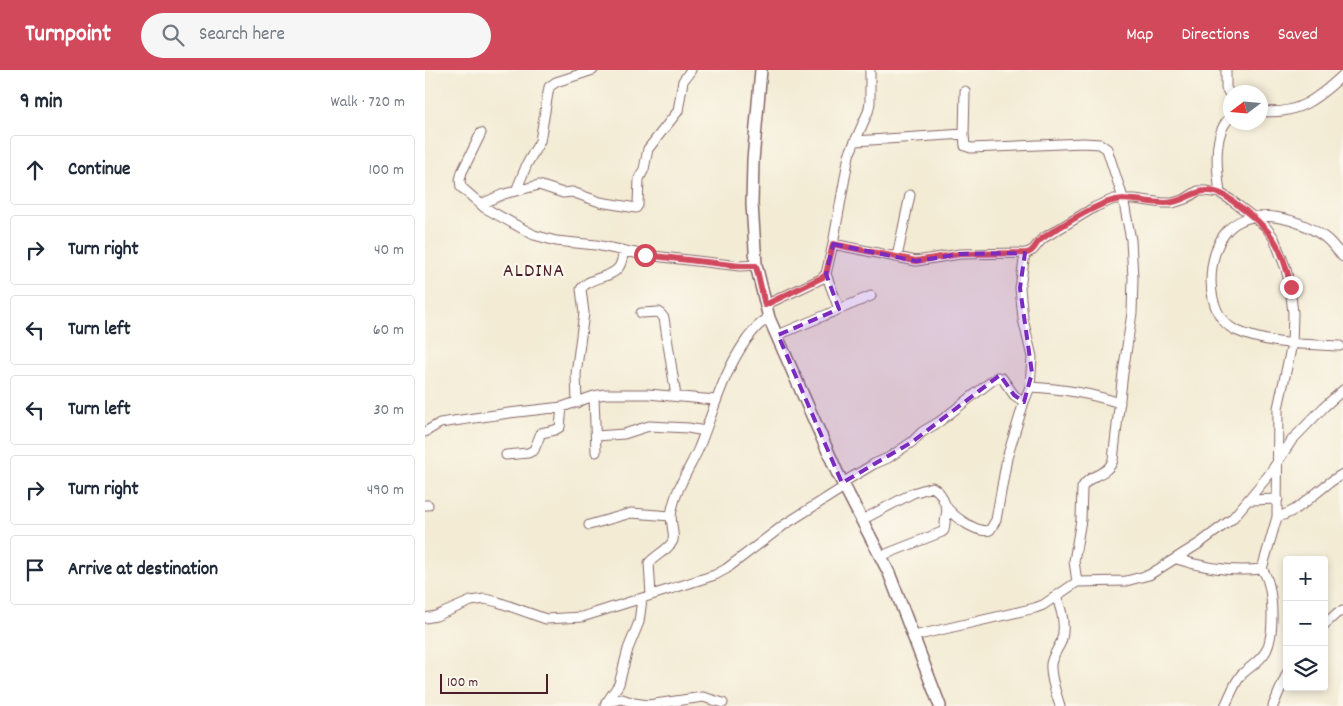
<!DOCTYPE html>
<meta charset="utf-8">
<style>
:root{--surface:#fff;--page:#f6f6f7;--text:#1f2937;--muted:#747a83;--line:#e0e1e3;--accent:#d1495b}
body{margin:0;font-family:Dekko,sans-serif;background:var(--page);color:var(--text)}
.controls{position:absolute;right:15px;bottom:15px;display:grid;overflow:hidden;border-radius:5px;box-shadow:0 2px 8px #0003}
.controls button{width:45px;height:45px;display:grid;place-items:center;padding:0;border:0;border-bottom:1px solid var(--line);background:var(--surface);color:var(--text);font:25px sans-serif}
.compass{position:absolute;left:798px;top:15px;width:45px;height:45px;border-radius:50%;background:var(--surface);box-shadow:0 2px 8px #0003;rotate:254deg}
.scale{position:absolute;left:15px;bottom:12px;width:108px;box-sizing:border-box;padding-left:5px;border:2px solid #4a1f2b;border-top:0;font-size:14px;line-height:18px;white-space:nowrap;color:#4a1f2b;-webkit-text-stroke:4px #fbf7ec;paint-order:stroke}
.stop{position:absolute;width:15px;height:15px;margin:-11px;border:4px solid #d1495b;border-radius:50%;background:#fff}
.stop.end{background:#d1495b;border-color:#fff;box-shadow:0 1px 5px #0008}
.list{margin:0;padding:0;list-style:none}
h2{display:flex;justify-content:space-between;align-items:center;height:65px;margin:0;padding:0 20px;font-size:21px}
h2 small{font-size:16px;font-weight:400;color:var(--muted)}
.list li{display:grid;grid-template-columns:32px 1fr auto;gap:15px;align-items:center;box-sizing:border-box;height:70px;margin:0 10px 10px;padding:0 10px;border:1px solid var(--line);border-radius:5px}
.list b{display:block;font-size:19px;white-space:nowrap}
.list em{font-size:16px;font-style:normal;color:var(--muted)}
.icon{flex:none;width:28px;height:28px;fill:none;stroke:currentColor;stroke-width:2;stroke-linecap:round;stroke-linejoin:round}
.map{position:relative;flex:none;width:918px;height:636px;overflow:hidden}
header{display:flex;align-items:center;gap:30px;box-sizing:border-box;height:70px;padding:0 25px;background:var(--accent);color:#fff}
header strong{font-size:24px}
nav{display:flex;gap:28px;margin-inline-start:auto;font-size:18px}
.search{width:350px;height:45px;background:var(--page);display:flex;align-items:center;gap:12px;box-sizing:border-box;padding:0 18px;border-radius:28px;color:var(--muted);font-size:19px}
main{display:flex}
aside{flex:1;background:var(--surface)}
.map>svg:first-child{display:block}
</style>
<header>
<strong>Turnpoint</strong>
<div class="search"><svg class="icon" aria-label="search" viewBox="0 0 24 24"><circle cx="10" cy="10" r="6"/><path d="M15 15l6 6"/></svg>Search here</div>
<nav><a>Map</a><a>Directions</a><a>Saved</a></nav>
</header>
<main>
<aside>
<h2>9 min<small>Walk · 720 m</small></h2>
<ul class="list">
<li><svg class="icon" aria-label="ahead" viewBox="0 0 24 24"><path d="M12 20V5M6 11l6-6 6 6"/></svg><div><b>Continue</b></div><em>100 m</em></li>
<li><svg class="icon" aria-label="right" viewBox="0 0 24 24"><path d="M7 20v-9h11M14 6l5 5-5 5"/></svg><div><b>Turn right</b></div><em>40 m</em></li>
<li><svg class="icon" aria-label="left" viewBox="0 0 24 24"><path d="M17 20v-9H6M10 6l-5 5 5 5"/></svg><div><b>Turn left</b></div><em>60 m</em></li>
<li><svg class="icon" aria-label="left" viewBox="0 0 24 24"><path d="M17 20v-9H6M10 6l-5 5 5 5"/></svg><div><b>Turn left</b></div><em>30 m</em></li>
<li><svg class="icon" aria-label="right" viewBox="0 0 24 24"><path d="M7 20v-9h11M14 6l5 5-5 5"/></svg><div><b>Turn right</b></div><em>490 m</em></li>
<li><svg class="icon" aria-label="arrive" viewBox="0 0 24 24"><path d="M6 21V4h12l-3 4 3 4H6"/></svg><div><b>Arrive at destination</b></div></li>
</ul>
</aside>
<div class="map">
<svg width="918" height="636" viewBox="0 0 918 636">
<rect width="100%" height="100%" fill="#fbf7ec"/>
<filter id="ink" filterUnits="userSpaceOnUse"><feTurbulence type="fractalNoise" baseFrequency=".02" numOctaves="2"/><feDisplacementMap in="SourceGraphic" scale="10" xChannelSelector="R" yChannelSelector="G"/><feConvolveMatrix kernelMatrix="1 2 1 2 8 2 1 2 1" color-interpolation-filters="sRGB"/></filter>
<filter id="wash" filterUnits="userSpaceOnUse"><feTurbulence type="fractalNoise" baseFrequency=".0096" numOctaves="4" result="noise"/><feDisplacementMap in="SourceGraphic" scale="20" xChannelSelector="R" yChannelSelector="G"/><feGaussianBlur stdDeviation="1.12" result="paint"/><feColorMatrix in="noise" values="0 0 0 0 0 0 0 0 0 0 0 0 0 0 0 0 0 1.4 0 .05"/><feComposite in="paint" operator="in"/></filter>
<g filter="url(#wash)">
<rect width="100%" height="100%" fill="#f3ebd4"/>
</g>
<g filter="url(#ink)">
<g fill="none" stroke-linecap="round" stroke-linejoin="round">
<defs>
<path id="street" d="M801,0V18L806,26
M836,41C872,46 893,28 918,5
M56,63L37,102L35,110L36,117L60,138L109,165L131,171L171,175L220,185L315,196L331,195
M539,64L540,76L546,78L658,73L675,74L682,79L698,128L706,170L708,208L707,243L698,303L688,390C683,406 663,404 657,418L656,450L649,491L652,512
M430,71L539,64L540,21
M91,121L102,94L115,71L124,17L131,12L168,0
M795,123C792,101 787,62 806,47
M56,134L79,124L114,115L138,123L147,122L175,132L211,138L213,135L214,109L219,99L223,79L253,41L258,11L266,0
M408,174L491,191L535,184L602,183L608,180L617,169L670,137L689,129H710L738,133H748L760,129L773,121H780L795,123L806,130L840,156L849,168L861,199L865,217L868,243L867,274L853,338L852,447L837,499
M600,183L595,218L598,249L607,287L605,317
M472,187L485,125
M401,204L414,239
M340,235L396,209L401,204L408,174L424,85L443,42L445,33V0
M216,243L234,242L239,248L251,326
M353,265L446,226
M915,276C879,274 843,275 810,260C778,244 781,184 802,161C826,134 879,149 903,170C908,175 913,181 918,187
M169,326L171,382
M152,333L151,304L159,243L156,219C165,206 186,209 194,197C197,192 198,186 199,181
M0,362L15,353L84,343L137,337L169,326L180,324H223L290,330
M171,366L199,364L224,356L263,358L280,361
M81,385L103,383L109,380L116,363L130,360L135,357L137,337
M417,413L449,394L463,388L487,372L497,362L514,352L572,307L577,308L589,325L599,332L605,317C639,319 663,323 695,333
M825,430L853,429
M0,435H3
M852,447C878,441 894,416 918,404
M437,450L488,423L507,417C519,423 517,432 523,439C531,448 553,464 565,460L571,450L582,388L599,332
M164,455L206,443L246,446
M456,486L517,462L519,460L522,439
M752,489C779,498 808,502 837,499
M226,525L224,493C229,486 246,478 248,470C250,462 244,451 247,440C251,419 264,399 273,380C289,341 297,304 322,269C329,260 334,253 344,248
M631,526C637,540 641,557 636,572C633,579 627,586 626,594C625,607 631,623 635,636
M0,548L11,546L46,531L60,529L73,532L121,549L157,547L290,505L301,499L359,455L419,417
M899,555L912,543L918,541
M489,566L610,538L618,535L652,512L701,511L724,505L775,473L807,449L843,406L867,370L899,337L918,320
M181,632L197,629L209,633L223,635L278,627L298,633
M180,635L194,614L203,579L214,552L217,529
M800,636C805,626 809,614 816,605C824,597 835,592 841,581C850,564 849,515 837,499
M848,636L862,603"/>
<path id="secondary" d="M336,0L328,90L327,134L331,195L344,248L412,402L464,503L515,636"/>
</defs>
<use href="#street" stroke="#856666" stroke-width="11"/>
<use href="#secondary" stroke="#856666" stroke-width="14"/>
<use href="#street" stroke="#fff" stroke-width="9"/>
<use href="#secondary" stroke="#fff" stroke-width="11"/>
</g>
</g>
<g fill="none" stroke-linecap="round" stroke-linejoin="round" filter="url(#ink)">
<path stroke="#d1495b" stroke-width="6" d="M220,185L315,196H331L340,235L398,207L401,204L408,174L491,191L534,184L602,183C610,181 610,174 615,170C629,160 656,144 671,137C702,122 711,133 741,133C758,133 767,121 781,121C794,120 804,128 814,136C848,161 857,176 866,217"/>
</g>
<path fill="#7b2cbf" fill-opacity="0.2" stroke="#7b2cbf" stroke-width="4" stroke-dasharray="10 6" stroke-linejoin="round" d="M408,174L491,191L535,184L600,183L595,218L607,303L599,332L589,325L575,305L487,372L417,413L353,265L414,239L401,204Z"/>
<g text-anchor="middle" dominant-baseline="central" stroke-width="4.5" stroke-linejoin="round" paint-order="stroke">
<g font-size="20" letter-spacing="1" fill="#4a1f2b" stroke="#fbf7ec">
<text x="109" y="202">ALDINA</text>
</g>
</g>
</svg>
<div class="controls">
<button>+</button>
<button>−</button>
<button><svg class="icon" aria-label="layers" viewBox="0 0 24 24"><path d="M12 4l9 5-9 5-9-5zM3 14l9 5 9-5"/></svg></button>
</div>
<svg class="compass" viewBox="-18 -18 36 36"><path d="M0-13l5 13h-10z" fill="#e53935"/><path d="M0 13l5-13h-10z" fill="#747a83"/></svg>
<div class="scale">100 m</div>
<div class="stop" style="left:220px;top:185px"></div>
<div class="stop end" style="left:866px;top:217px"></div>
</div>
</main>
